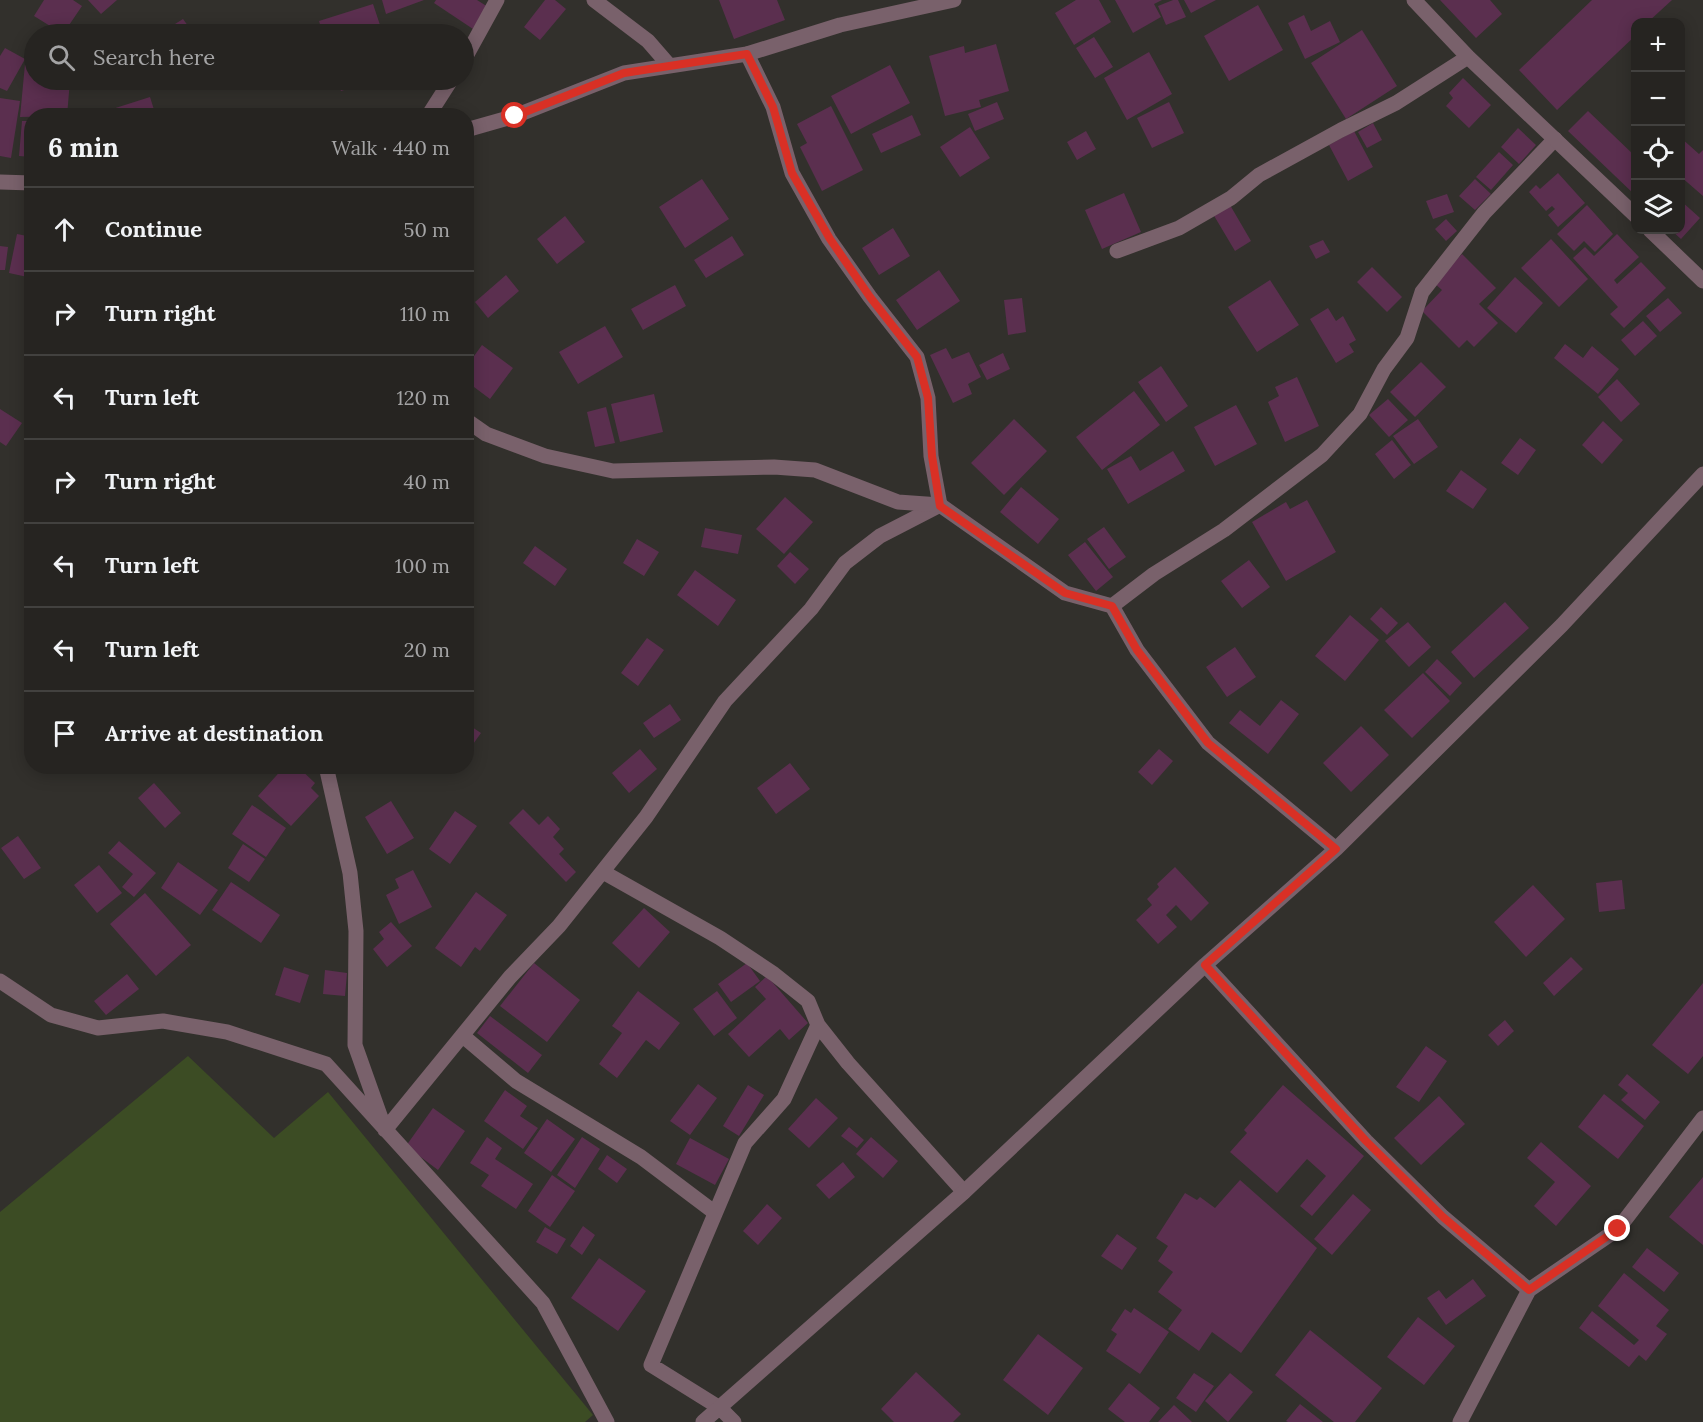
<!DOCTYPE html>
<meta charset="utf-8">
<style>
:root{--surface:#262421;--page:#32302e;--text:#f1f3f6;--muted:#a4a4a5;--line:#42413f}
body{margin:0;font-family:Lora,serif;background:var(--page);color:var(--text)}
.controls{position:absolute;right:18px;top:18px;display:grid;overflow:hidden;border-radius:12px;box-shadow:0 3px 15px #0003}
.controls button{width:54px;height:54px;display:grid;place-items:center;padding:0;border:0;border-bottom:2px solid var(--line);background:var(--surface);color:var(--text);font:30px sans-serif}
.stop{position:absolute;width:18px;height:18px;margin:-14px;border:4px solid #d93025;border-radius:50%;background:#fff}
.stop.end{background:#d93025;border-color:#fff;box-shadow:0 2px 6px #0008}
.list{margin:0;padding:0;list-style:none}
h2{display:flex;justify-content:space-between;align-items:center;height:78px;margin:0;padding:0 24px;font-size:26px}
h2 small{font-size:20px;font-weight:400;color:var(--muted)}
.list li{display:grid;grid-template-columns:39px 1fr auto;gap:18px;align-items:center;box-sizing:border-box;height:84px;padding:0 24px;border-top:2px solid var(--line)}
.list b{display:block;font-size:22px;white-space:nowrap}
.list em{font-size:20px;font-style:normal;color:var(--muted)}
.icon{flex:none;width:33px;height:33px;fill:none;stroke:currentColor;stroke-width:2;stroke-linecap:round;stroke-linejoin:round}
.map{position:relative;flex:none;width:1703px;height:1422px;overflow:hidden}
.search{position:absolute;background:var(--surface);box-shadow:0 3px 15px #0003;left:24px;top:24px;width:450px;height:66px;display:flex;align-items:center;gap:15px;box-sizing:border-box;padding:0 21px;border-radius:33px;color:var(--muted);font-size:22px}
.panel{position:absolute;background:var(--surface);box-shadow:0 3px 15px #0003;left:24px;top:108px;width:450px;height:666px;border-radius:24px}
.map>svg:first-child{display:block}
</style>
<div class="map">
<svg width="1703" height="1422" viewBox="0 0 1703 1422">
<rect width="100%" height="100%" fill="#32302c"/>
<path fill="#3c4c24" d="M188,1056L274,1138L328,1092L593,1415L585,1422H0V1212Z"/>
<path fill="#5b2f4f" d="M44,0H73L82,6L63,34L34,16Z
M88,0H117L101,14Z
M382,0H424L386,14Z
M436,0H477L488,7L473,29L434,3Z
M545,0H555L566,9L540,40L524,27Z
M719,0H777L785,20L734,39Z
M1076,0H1099L1111,22L1074,45L1055,13Z
M1115,0H1162L1154,4L1161,17L1133,33Z
M1173,0H1178L1186,17L1166,25L1158,6Z
M1184,0H1216L1191,13Z
M1440,0H1490L1502,14L1476,38Z
M1592,0H1672L1648,22H1636V35L1557,110L1519,70Z
M373,4L383,34H323L319,21Z
M1258,5L1283,50L1229,81L1204,36Z
M1304,15L1311,31L1330,21L1340,42L1305,59L1288,23Z
M183,19L194,34H159Z
M425,27L427,34H399Z
M1362,30L1397,86L1346,119L1311,63Z
M1094,37L1113,67L1095,78L1076,48Z
M996,44L1009,91L979,100L981,107L945,116L929,56L964,46L965,53Z
M5,48L25,59L7,91L0,88V56Z
M1149,52L1172,94L1127,120L1104,78Z
M25,64L34,65V80H70L67,116L20,117Z
M890,65L910,103L851,134L831,96Z
M1463,78L1491,105L1469,128L1446,106L1453,98L1449,93Z
M337,80H376L341,91Z
M150,97L156,116H105L103,112Z
M0,98L20,101L11,158L0,156Z
M997,102L1004,119L975,131L968,114Z
M1169,102L1184,133L1152,148L1137,118Z
M831,106L863,170L822,191L800,147L807,143L797,124Z
M1588,111L1636,157V196L1568,131Z
M912,115L921,135L881,153L872,134Z
M22,121H32V157L19,156Z
M1373,123L1382,140L1367,148L1358,132Z
M970,127L990,158L960,177L940,147Z
M1518,128L1536,145L1519,164L1501,147Z
M1086,131L1096,149L1077,160L1067,142Z
M1354,131L1373,167L1348,181L1329,145Z
M1680,137L1699,154L1703,150V196L1680,176Z
M1499,152L1513,165L1491,190L1476,177Z
M1558,173L1585,203L1558,227L1548,215L1555,209L1552,206L1546,211L1529,192L1536,185L1540,189Z
M702,179L729,219L685,248L659,207Z
M1475,179L1491,194L1475,210L1459,196Z
M1124,193L1141,232L1102,249L1085,210Z
M1447,194L1454,212L1433,219L1426,201Z
M1680,200L1700,218L1681,239L1671,230H1680Z
M1230,205L1251,241L1235,251L1213,214Z
M1587,205L1613,234L1595,252L1584,241L1574,251L1557,234Z
M565,216L585,242L557,264L537,239Z
M1446,219L1457,231L1446,241L1435,229Z
M893,228L910,256L879,275L862,248Z
M17,234L32,237V278L9,273Z
M1617,234L1639,257L1614,280L1617,284L1641,262L1666,288L1624,328L1610,314L1618,307L1573,258L1585,247L1594,256Z
M732,236L744,255L706,278L694,260Z
M1551,239L1588,279L1559,307L1521,268Z
M1323,240L1330,252L1316,259L1309,246Z
M0,246L8,247L5,270H0Z
M1462,254L1496,288L1479,304L1498,323L1474,347L1467,340L1459,348L1422,311L1442,290L1434,283Z
M1372,267L1402,297L1387,312L1357,282Z
M939,270L960,301L917,330L896,300Z
M506,275L519,291L488,318L475,302Z
M1515,277L1543,303L1516,333L1487,308Z
M1270,280L1299,325L1257,352L1228,307Z
M675,285L686,306L643,330L631,309Z
M1022,298L1026,332L1008,335L1004,300Z
M1668,298L1682,313L1660,332L1646,316Z
M1328,308L1336,321L1343,316L1356,340L1349,344L1354,352L1336,363L1310,319Z
M1643,321L1657,336L1635,356L1621,340Z
M605,326L623,357L578,384L559,352Z
M1565,344L1583,358L1592,346L1619,369L1598,394L1554,358Z
M482,345L513,368L490,399L466,381V376L474,367L469,363Z
M946,348L952,359L969,352L981,377L968,384L972,394L953,403L930,355Z
M1003,353L1010,369L987,380L979,365Z
M1421,362L1446,387L1415,417L1390,392Z
M1161,366L1188,406L1166,422L1138,382Z
M1297,377L1319,426L1285,442L1268,402L1279,396L1275,387Z
M1617,379L1640,404L1621,422L1598,397Z
M1134,391L1160,425L1102,470L1076,437Z
M654,394L663,432L620,442L611,404Z
M1388,399L1408,420L1389,437L1369,415Z
M1236,405L1257,444L1215,466L1194,427Z
M606,407L615,443L595,447L587,412Z
M0,409L22,423L6,446L0,442Z
M1014,419L1047,451L1004,495L971,463Z
M1418,419L1438,447L1414,464L1393,436Z
M1603,421L1623,440L1602,464L1582,445Z
M1520,438L1536,450L1518,475L1501,463Z
M1392,440L1411,465L1394,479L1375,454Z
M1173,451L1185,471L1128,504L1107,469L1131,456L1140,471Z
M1461,470L1487,489L1473,509L1446,491Z
M1021,487L1059,519L1038,544L1000,512Z
M785,497L813,522L784,554L756,529Z
M1307,500L1336,552L1286,581L1252,522L1286,502L1290,509Z
M1104,527L1126,557L1109,569L1087,539Z
M705,528L742,535L738,554L701,547Z
M637,539L659,552L644,576L623,563Z
M1085,542L1113,577L1096,591L1068,555Z
M535,546L567,569L555,586L523,563Z
M790,552L809,569L795,584L777,566Z
M1249,560L1270,587L1242,608L1221,581Z
M695,570L736,600L718,626L677,595Z
M1505,602L1529,628L1474,678L1451,652Z
M1381,607L1398,623L1387,635L1370,619Z
M1350,615L1379,640L1345,681L1315,656Z
M1408,622L1431,647L1409,667L1385,641Z
M647,638L664,650L638,686L621,673Z
M1235,647L1256,677L1227,697L1206,667Z
M1437,659L1462,683L1450,696L1425,672Z
M1423,673L1450,701L1412,738L1384,710Z
M1281,700L1299,714L1268,754L1229,723L1240,710L1260,726Z
M670,704L681,720L654,738L643,723Z
M466,723L481,733L466,754Z
M1361,726L1389,755L1351,792L1323,763Z
M640,749L657,769L629,793L612,773Z
M1159,749L1173,761L1152,785L1138,772Z
M790,763L810,789L776,814L757,788Z
M285,766H297L315,783L311,788L319,796L291,826L258,796Z
M154,783L181,813L165,828L138,798Z
M391,801L414,838L387,854L365,817Z
M252,805L286,828L266,857L232,834Z
M523,809L539,825L548,816L560,829L553,837L564,849L559,854L576,872L566,882L509,823Z
M455,811L477,826L450,864L429,849Z
M18,836L41,868L24,879L1,848Z
M119,841L156,873L134,897L122,887L133,874L108,853Z
M243,844L265,859L249,882L228,868Z
M178,862L218,890L200,915L161,888Z
M99,865L122,893L97,913L74,885Z
M1175,867L1209,903L1191,921L1176,905L1166,915L1177,927L1158,944L1136,920L1152,905L1147,899L1159,887L1157,884Z
M413,870L432,907L399,924L386,895L399,888L395,879Z
M1622,880L1625,909L1599,912L1596,883Z
M231,882L280,915L261,943L212,910Z
M1533,885L1565,919L1526,957L1494,922Z
M476,892L507,915L480,951L475,947L461,967L435,948Z
M145,893L191,945L156,976L110,924Z
M644,908L670,932L639,968L612,943Z
M391,922L412,946L387,967L373,949L384,939L379,932Z
M1571,957L1583,969L1554,996L1543,983Z
M534,963L580,1000L547,1042L500,1006Z
M747,963L760,981L731,1002L718,984Z
M284,967L309,975L300,1003L275,995Z
M325,970L347,973L345,996L323,994Z
M127,974L139,989L106,1015L94,1001Z
M767,976L808,1023L789,1040L780,1029L749,1057L728,1034L766,999L755,987Z
M1703,983V1056L1688,1074L1652,1045Z
M638,991L680,1023L659,1050L646,1040L617,1078L599,1064L622,1033L612,1026Z
M717,991L737,1018L714,1036L693,1009Z
M490,1016L542,1055L528,1073L477,1033Z
M1505,1020L1514,1031L1498,1046L1488,1035Z
M1426,1046L1447,1061L1419,1102L1396,1087Z
M1627,1074L1660,1102L1645,1120L1621,1100L1628,1093L1618,1085Z
M698,1084L717,1098L690,1135L670,1121Z
M748,1085L764,1095L739,1136L723,1126Z
M1283,1085L1364,1156L1312,1216L1300,1206L1326,1176L1307,1159L1277,1193L1230,1152L1247,1133L1244,1130Z
M505,1090L527,1106L520,1116L538,1128L523,1149L484,1121Z
M1604,1094L1644,1126L1618,1159L1578,1127Z
M1439,1096L1465,1124L1421,1165L1394,1138Z
M816,1098L838,1118L809,1148L788,1129Z
M433,1108L465,1131L438,1170L406,1146Z
M547,1119L575,1139L551,1172L524,1153Z
M849,1127L864,1140L857,1148L841,1136Z
M487,1137L502,1148L495,1159L533,1184L516,1209L481,1186L489,1175L470,1163Z
M582,1137L600,1149L575,1188L557,1175Z
M871,1137L898,1161L883,1178L856,1154Z
M690,1138L729,1159L715,1185L676,1164Z
M1541,1142L1591,1186L1556,1226L1534,1206L1555,1182L1527,1158Z
M607,1155L627,1169L617,1183L598,1169Z
M843,1162L855,1177L829,1199L816,1185Z
M552,1175L575,1191L550,1227L528,1211Z
M1703,1177V1245L1669,1217Z
M1240,1180L1317,1248L1241,1353L1212,1332L1199,1351L1168,1329L1182,1310L1158,1292L1173,1272L1158,1261L1168,1246L1156,1238L1185,1193L1197,1200L1200,1197L1215,1208Z
M1353,1194L1371,1210L1332,1255L1314,1239Z
M767,1204L782,1218L758,1245L743,1231Z
M583,1226L595,1235L582,1255L570,1246Z
M545,1227L566,1239L557,1254L536,1242Z
M1117,1234L1137,1248L1122,1270L1101,1256Z
M1647,1248L1679,1273L1664,1292L1632,1267Z
M599,1258L646,1291L618,1331L571,1298Z
M1624,1273L1669,1310L1656,1326L1667,1334L1646,1361L1639,1355L1629,1367L1579,1328L1592,1311L1634,1345L1639,1340L1598,1306Z
M1473,1279L1486,1296L1446,1325L1427,1298L1439,1290L1446,1299Z
M1134,1308L1169,1332L1140,1374L1106,1351L1117,1334L1111,1330L1125,1309L1131,1313Z
M1418,1317L1455,1346L1424,1385L1387,1357Z
M1310,1330L1382,1388L1355,1422H1334L1275,1375Z
M1038,1334L1083,1368L1048,1415L1003,1380Z
M916,1372L961,1414L953,1422H894L881,1409Z
M1194,1373L1214,1386L1196,1412L1176,1398Z
M1230,1373L1253,1392L1228,1422L1205,1401Z
M1129,1383L1160,1408L1149,1422H1125L1108,1409Z
M1300,1404L1323,1422H1288L1286,1421Z
M1174,1405L1192,1422H1158Z"/>
<g fill="none" stroke-linecap="round" stroke-linejoin="round">
<path stroke="#79616b" stroke-width="15" d="M594,0L648,41L668,64
M464,60L497,0
M428,116L451,80
M1117,251L1179,228L1231,198L1259,175L1341,130L1396,103L1468,57
M1112,606L1154,574L1224,530L1322,455L1360,414L1384,369L1407,338L1422,292L1484,213L1555,139
M326,766L350,873L356,931L355,1045L382,1121
M603,872L720,938L774,974L808,1001L818,1025L848,1063L964,1192
M0,981L51,1015L98,1028L163,1021L227,1032L326,1064L543,1303L607,1422
M463,1036L516,1081L641,1157L714,1212
M385,1130L510,977L559,926L646,817L725,701L811,609L845,563L880,536L940,505L931,456L928,398L917,357L870,297L829,239L792,173L773,107L747,54
M720,1408L651,1365L745,1143L784,1099L818,1025"/>
<path stroke="#79616b" stroke-width="15" d="M1414,0L1468,57L1636,216
M466,130L515,116L624,73L747,54L840,25L954,0
M0,182L32,183
M1650,230L1703,281
M466,420L486,434L545,456L613,471L774,467L815,470L898,502L940,505L1065,593L1112,606L1137,650L1208,743L1336,849
M1205,965L1366,1141L1443,1217L1529,1290
M720,1408L734,1422
M703,1422L964,1192L1205,965L1336,849L1562,625L1703,474
M1460,1422L1529,1290L1618,1229L1703,1118"/>
</g>
<g fill="none" stroke-linecap="round" stroke-linejoin="round">
<path stroke="#d93025" stroke-width="8" d="M515,116L624,73L747,54L773,107L792,173L830,239L870,297L917,357L928,398L932,456L940,506L1065,593L1112,606L1137,650L1208,743L1336,849L1205,965L1366,1141L1443,1217L1529,1290L1618,1229"/>
</g>
</svg>
<div class="controls">
<button>+</button>
<button>−</button>
<button><svg class="icon" aria-label="locate" viewBox="0 0 24 24"><circle cx="12" cy="12" r="6"/><path d="M12 2v4M12 18v4M2 12h4M18 12h4"/></svg></button>
<button><svg class="icon" aria-label="layers" viewBox="0 0 24 24"><path d="M12 4l9 5-9 5-9-5zM3 14l9 5 9-5"/></svg></button>
</div>
<div class="stop" style="left:515px;top:116px"></div>
<div class="stop end" style="left:1618px;top:1229px"></div>
<div class="search"><svg class="icon" aria-label="search" viewBox="0 0 24 24"><circle cx="10" cy="10" r="6"/><path d="M15 15l6 6"/></svg>Search here</div>
<section class="panel">
<h2>6 min<small>Walk · 440 m</small></h2>
<ul class="list">
<li><svg class="icon" aria-label="ahead" viewBox="0 0 24 24"><path d="M12 20V5M6 11l6-6 6 6"/></svg><div><b>Continue</b></div><em>50 m</em></li>
<li><svg class="icon" aria-label="right" viewBox="0 0 24 24"><path d="M7 20v-9h11M14 6l5 5-5 5"/></svg><div><b>Turn right</b></div><em>110 m</em></li>
<li><svg class="icon" aria-label="left" viewBox="0 0 24 24"><path d="M17 20v-9H6M10 6l-5 5 5 5"/></svg><div><b>Turn left</b></div><em>120 m</em></li>
<li><svg class="icon" aria-label="right" viewBox="0 0 24 24"><path d="M7 20v-9h11M14 6l5 5-5 5"/></svg><div><b>Turn right</b></div><em>40 m</em></li>
<li><svg class="icon" aria-label="left" viewBox="0 0 24 24"><path d="M17 20v-9H6M10 6l-5 5 5 5"/></svg><div><b>Turn left</b></div><em>100 m</em></li>
<li><svg class="icon" aria-label="left" viewBox="0 0 24 24"><path d="M17 20v-9H6M10 6l-5 5 5 5"/></svg><div><b>Turn left</b></div><em>20 m</em></li>
<li><svg class="icon" aria-label="arrive" viewBox="0 0 24 24"><path d="M6 21V4h12l-3 4 3 4H6"/></svg><div><b>Arrive at destination</b></div></li>
</ul>
</section>
</div>
